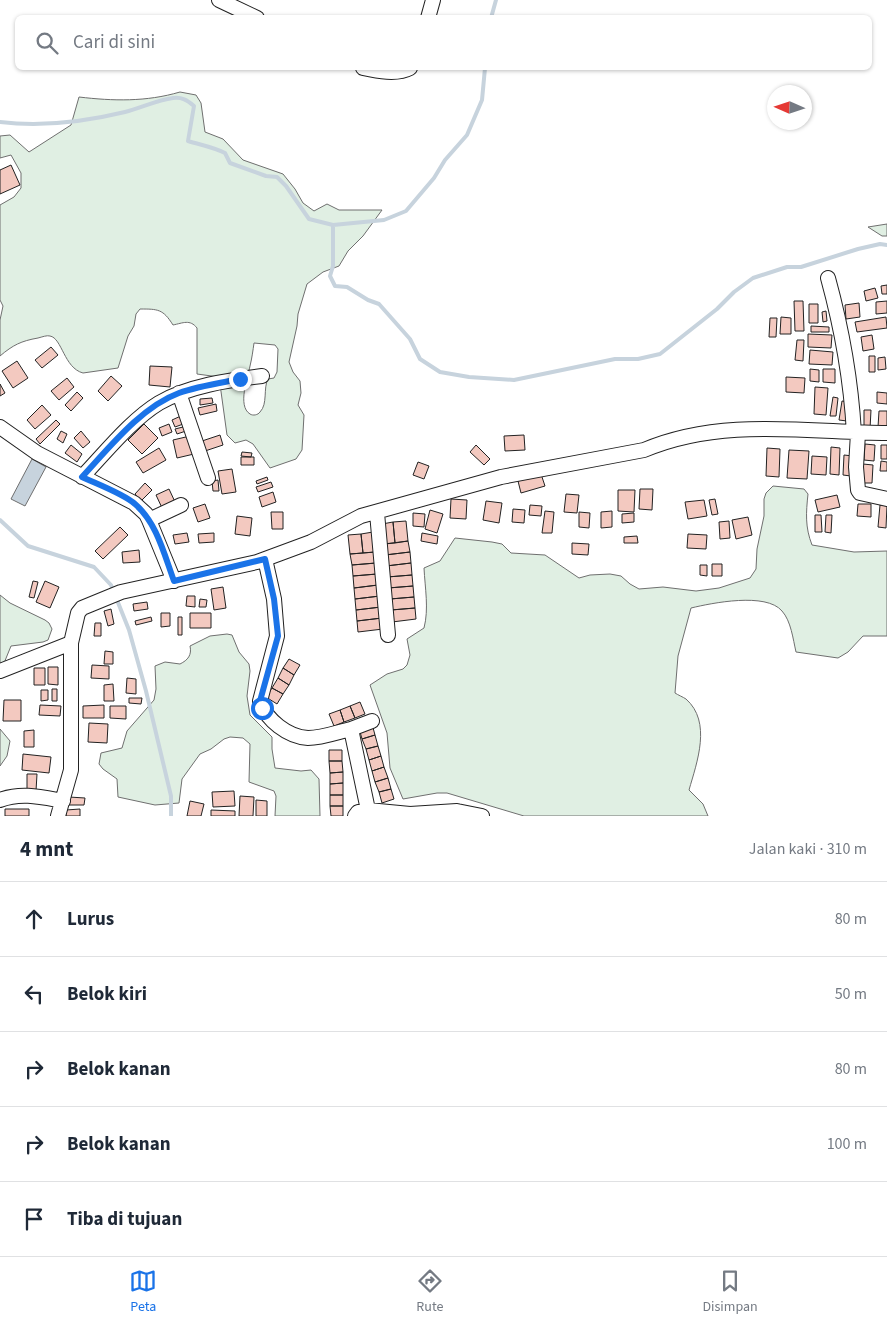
<!DOCTYPE html>
<html lang="id">
<meta charset="utf-8">
<style>
:root{--surface:#fff;--page:#f2f2f3;--text:#1f2937;--muted:#747a83;--line:#e0e1e3;--accent:#1a73e8}
body{margin:0;font-family:"Source Sans 3",sans-serif;background:var(--page);color:var(--text)}
.compass{position:absolute;left:767px;top:85px;width:45px;height:45px;border-radius:50%;background:var(--surface);box-shadow:0 1px 4px #0004;rotate:273deg}
.stop{position:absolute;width:15px;height:15px;margin:-11px;border:4px solid #1a73e8;border-radius:50%;background:#fff}
.stop.end{background:#1a73e8;border-color:#fff;box-shadow:0 1px 5px #0008}
.list{margin:0;padding:0;list-style:none}
h2{display:flex;justify-content:space-between;align-items:center;height:65px;margin:0;padding:0 20px;font-size:21px}
h2 small{font-size:16px;font-weight:400;color:var(--muted)}
.list li{display:grid;grid-template-columns:32px 1fr auto;gap:15px;align-items:center;box-sizing:border-box;height:75px;padding:0 20px;border-top:1px solid var(--line)}
.list b{display:block;font-size:19px;white-space:nowrap}
.list em{font-size:16px;font-style:normal;color:var(--muted)}
.icon{flex:none;width:28px;height:28px;fill:none;stroke:currentColor;stroke-width:2;stroke-linecap:round;stroke-linejoin:round}
.map{position:relative;flex:none;width:887px;height:816px;overflow:hidden}
.search{position:absolute;background:var(--surface);box-shadow:0 1px 4px #0004;left:15px;right:15px;top:15px;height:55px;display:flex;align-items:center;gap:12px;box-sizing:border-box;padding:0 18px;border-radius:8px;color:var(--muted);font-size:19px}
.sheet{height:440px;background:var(--surface)}
nav{display:flex;justify-content:space-around;align-items:center;box-sizing:border-box;height:70px;border-top:1px solid var(--line);background:var(--surface);font-size:14px;color:var(--muted)}
nav a{display:grid;justify-items:center;gap:2px}
nav .on{color:var(--accent)}
.map>svg:first-child{display:block}
</style>
<div class="map">
<svg width="887" height="816" viewBox="0 0 887 816">
<rect width="100%" height="100%" fill="#fff"/>
<path fill="#e0efe3" stroke="#6f6f6f" fill-rule="evenodd" d="M180,92L196,95L201,103L205,132L223,139L243,160L283,174L295,189L303,203L314,211L327,204L339,210H382L363,236L348,251L339,266L323,272L307,284L298,314L297,326L289,362L293,372L300,381L301,393L298,405L304,415L302,450L296,459L270,468L253,444L246,440L235,443L227,435L219,377L197,374V328C190,319 183,323 173,325C163,309 158,309 140,309L136,314L134,326L128,336L118,368L83,373C64,368 62,338 50,336C47,335 42,337 38,338C21,341 13,345 0,356V320L3,306L0,300V205L14,197L21,188V173L11,155L0,158V136L10,135L29,152L71,125L79,97C113,101 146,102 180,92ZM254,343L275,345L278,349L277,372L274,378L268,379C263,388 268,404 260,412C258,415 253,416 250,414C237,406 248,377 250,366C252,358 253,350 254,343Z
M887,224V236H882L868,227Z
M773,486L804,489L808,494C806,513 805,527 812,545L854,552L887,551V636H863L848,652L838,658L796,652C793,639 791,621 782,611C766,592 712,603 691,608L678,656L675,693C678,695 683,697 686,699C712,722 697,762 689,790L703,804L708,816H524L447,793H437L403,799L390,768L387,733L370,685L387,674L403,669L407,665L410,655L407,639L424,628C429,609 425,588 424,568L440,561L455,538L492,542L502,544L511,553L545,555L579,578L590,575L610,574L621,576L630,584L639,589L663,587L696,591L719,588L750,578L756,569L757,549L764,516V499L766,493Z
M0,595L10,603L45,620L49,623L52,629L48,640L43,642L11,646L0,673Z
M227,634L232,635L239,652L249,664L250,671L247,696L250,715L272,737V749L275,768L301,771L311,770L319,779L320,816H275L276,796L274,791L249,782L250,744L243,738L230,737L224,739L211,749L200,754L182,779L179,803L155,805L118,797L117,779L103,769L99,764L101,753L122,748L127,731L154,700L156,689L155,666L165,662L180,664C188,660 192,655 190,646L210,636Z
M0,729L10,741L7,756L0,766Z"/>
<path fill="#c7d3dd" stroke="#6f6f6f" d="M32,459L46,467L25,506L11,499Z"/>
<g fill="none" stroke-linecap="round" stroke-linejoin="round">
<path stroke="#c7d3dd" stroke-width="4" d="M491,18L496,0
M0,122C42,127 84,122 125,112C141,108 157,100 173,98C182,97 187,100 194,106L188,141C201,145 213,147 225,153L230,163L266,176L277,177L286,186L309,219L333,225L384,220L406,211L434,178L445,160L467,135L482,100L485,68
M333,225V266L330,276L335,286L347,287L368,300L379,304L410,339L420,359L440,372L469,377L514,380L615,359H638L660,354L717,309L734,292L753,278L787,267H801L858,249L880,244L887,245
M0,520L28,546L94,567L111,585L129,630L146,691L171,796V816"/>
</g>
<path fill="#f3c9c0" stroke="#222" d="M11,165L20,185L0,194V170Z
M887,285V294H882L881,286Z
M875,288L878,298L866,301L864,291Z
M794,301H803L804,331H795Z
M887,301V313L876,314V302Z
M859,303L860,317L846,319L845,305Z
M809,304H818V323H809Z
M826,311L827,321L823,322L822,312Z
M781,317L791,318V334H780Z
M886,317L887,328L857,332L855,322Z
M770,318H777L776,337H769Z
M811,326L829,327V332H811Z
M808,334L832,335L831,348L808,347Z
M872,335L874,349L863,351L861,337Z
M797,340H804L803,361L795,360Z
M51,347L58,355L42,368L35,360Z
M810,350L833,352L832,365L809,364Z
M869,356H875V372H869Z
M885,357L886,369L878,370V358Z
M17,361L28,378L13,388L2,371Z
M150,366L172,367L170,387L149,385Z
M810,369L819,370V382L810,381Z
M823,369H835V383L823,382Z
M111,376L122,386L108,401L98,391Z
M786,377L805,378L804,393L786,392Z
M67,378L74,387L59,400L51,391Z
M0,384L5,393L0,396Z
M815,387L828,388L826,415L814,414Z
M77,392L83,398L71,411L65,405Z
M877,392L887,393V404L877,403Z
M833,397L838,398L836,416H830Z
M212,398L213,403L200,405V399Z
M842,401L850,402L847,421L839,420Z
M216,404L217,411L200,415L198,408Z
M42,405L51,415L35,429L27,420Z
M864,410H871L870,429H864Z
M879,411H887V428L878,427Z
M183,415L186,423L175,427L172,420Z
M56,420L60,424L40,444L36,439Z
M144,424L158,438L142,454L128,440Z
M169,424L172,432L162,436L159,428Z
M187,426L189,430L177,434L175,429Z
M61,431L67,434L63,443L57,439Z
M81,431L90,442L83,448L74,438Z
M220,435L223,445L205,451L202,441Z
M524,435L525,450L505,451L504,436Z
M190,436L194,454L177,458L173,440Z
M865,444L875,445L874,461L864,460Z
M71,445L82,454L77,462L65,453Z
M476,445L490,459L484,465L470,452Z
M881,445H887V459H881Z
M831,447L840,448L839,475L830,474Z
M159,448L166,460L143,473L136,462Z
M767,448L780,449L779,477L766,476Z
M789,450L809,451L807,479L787,478Z
M242,452L252,453L251,457L241,456Z
M844,455L853,456L851,476L843,475Z
M812,456L827,457L826,475L811,474Z
M241,457H254V465H241Z
M881,461L887,462V471H880Z
M418,462L429,466L424,479L413,475Z
M863,464L873,465L872,483H862Z
M232,469L236,492L222,494L218,471Z
M541,474L545,486L521,493L518,481Z
M267,477L268,480L257,484L256,481Z
M218,480L219,491H213L212,481Z
M271,482L273,487L258,492L256,487Z
M145,483L152,490L141,501L135,494Z
M169,489L176,504L163,510L156,495Z
M640,489H653L652,510L639,509Z
M618,490H635L634,512L618,511Z
M273,492L276,502L262,507L259,497Z
M566,494L579,495L577,513L564,512Z
M837,495L840,507L818,512L815,500Z
M451,499L467,500L466,519L450,518Z
M715,499L718,514L712,515L709,500Z
M704,500L707,516L688,519L685,502Z
M486,501L502,503L499,523L483,520Z
M205,504L210,518L198,522L193,508Z
M858,504H871V517L857,516Z
M530,505L542,506L541,516L529,515Z
M880,505H887L886,528L878,527Z
M513,509L525,510L524,523L512,522Z
M430,510L443,514L437,533L425,529Z
M545,511L554,512L552,533H542Z
M612,511V527L601,528V512Z
M271,512H283V529H272Z
M579,512L590,513L589,528L579,527Z
M413,513L425,514L424,527L413,526Z
M634,513V522L622,523V514Z
M815,515H821L822,532H815Z
M826,515H832L831,533L825,532Z
M237,516L252,518L250,536L235,534Z
M748,517L752,535L736,539L732,520Z
M406,521L408,541L395,543L393,522Z
M729,521L730,538L720,539L719,522Z
M393,522L395,543L384,544L382,524Z
M120,527L128,535L103,559L95,551Z
M373,532L375,552L363,553L361,534Z
M187,533L189,542L175,544L173,535Z
M214,533V542L199,543L198,534Z
M422,533L438,536L437,544L421,541Z
M361,534L363,553L350,554L348,535Z
M688,534L707,535L706,549L687,548Z
M637,536L638,543H624V537Z
M408,541L410,552L385,555L384,544Z
M572,543L589,544L588,555L572,554Z
M139,550L140,562L123,563L122,552Z
M375,552L376,563L352,565L350,554Z
M410,552L411,563L386,566L385,555Z
M376,563L377,574L353,576L352,565Z
M411,563L412,575L387,577L386,566Z
M712,564H722V576H712Z
M700,565H707V576L700,575Z
M377,574L378,585L354,588L353,576Z
M412,575L413,586L388,588L387,577Z
M33,581L38,582L34,598L29,597Z
M45,581L59,587L50,608L36,602Z
M378,585L380,596L355,599L354,588Z
M413,586L414,597L390,599L388,588Z
M223,587L226,608L214,610L211,589Z
M187,596H195V607L186,606Z
M380,596L381,607L356,610L355,599Z
M414,597L415,608L391,610L390,599Z
M200,599L207,600L206,607H199Z
M147,602L148,609L134,611L133,604Z
M381,607L382,618L357,621L356,610Z
M415,608L416,619L392,622L391,610Z
M111,609L114,624L108,626L104,611Z
M161,613H170V626L161,627Z
M190,613H211V628H190Z
M151,617L152,621L136,625L135,621Z
M178,617H182V635H178Z
M382,618L383,629L358,632L357,621Z
M95,623H101V636H94Z
M105,651L113,652V664H104Z
M289,659L300,665L294,675L283,668Z
M92,665L109,666V679L91,678Z
M48,667H58V685L48,684Z
M34,668H45V685H34Z
M283,668L294,675L289,685L278,678Z
M127,678L136,679V694L126,693Z
M278,678L289,685L283,694L272,688Z
M113,684L114,701H104V685Z
M272,688L283,694L277,704L266,697Z
M52,689H57V701H52Z
M41,690H48V700L41,701Z
M129,698H142L141,704L129,703Z
M4,700H21V721H3Z
M360,702L365,714L355,718L350,706Z
M40,705L61,706L60,716L39,715Z
M104,705V718H83V706Z
M110,706H126V719L110,718Z
M350,706L355,718L344,722L340,710Z
M340,710L344,722L334,726L329,714Z
M89,723L108,724L107,743L88,742Z
M372,724L375,735L362,739L359,728Z
M34,730V747H24V731Z
M375,735L378,746L366,749L362,739Z
M378,746L381,756L369,760L366,749Z
M329,750H342V761H329Z
M23,754L51,757L49,773L22,770Z
M381,756L384,767L372,771L369,760Z
M329,761H342L343,772L330,773Z
M384,767L388,778L375,782L372,771Z
M343,772V783L330,784V773Z
M27,774H37L36,791H27Z
M388,778L391,789L379,792L375,782Z
M343,783V795H330V784Z
M391,789L394,799L382,803L379,792Z
M234,791L235,806L213,807L212,792Z
M330,795H343V806H330Z
M240,796L254,797L253,816H239Z
M69,797L85,798L84,805H68Z
M256,800L267,801V816H256Z
M190,801L204,804L201,816H187Z
M330,806H343V816H331Z
M5,809H29V816H5Z
M80,809V816H66V810Z
M211,810L235,811V816H211Z"/>
<g fill="none" stroke-linecap="round" stroke-linejoin="round">
<defs>
<path id="minor" d="M219,0L257,18
M428,18L433,0
M363,68C377,71 397,75 410,68
M828,278C842,329 851,380 854,433
M179,393L208,478
M0,427L37,453L134,503L146,514L149,520L174,581
M858,433L856,467L858,490L860,493L887,499
M82,477C105,453 131,420 159,403C188,386 229,380 262,376
M377,513L388,635
M149,520L181,505
M265,559L274,599L277,636L260,701C266,720 288,737 308,738C322,738 338,732 351,729L368,810L358,812L355,816
M0,671L71,643
M351,729L372,721
M0,800C21,792 41,797 63,801
M368,810L410,814L457,811V816
M457,811L482,816
M58,816L71,770V643L78,613L82,608L121,592L257,562L311,542L361,516L501,477L644,450C721,417 807,432 887,433"/>
</defs>
<use href="#minor" stroke="#222" stroke-width="16"/>
<use href="#minor" stroke="#fff" stroke-width="14"/>
</g>
<g fill="none" stroke-linecap="round" stroke-linejoin="round">
<path stroke="#1a73e8" stroke-width="6" d="M240,379C220,383 198,386 179,393C141,407 109,448 82,477C97,484 124,494 135,504C157,523 164,554 174,581L265,559L274,599L278,636L260,701L262,708"/>
</g>
</svg>
<svg class="compass" viewBox="-18 -18 36 36"><path d="M0-13l5 13h-10z" fill="#e53935"/><path d="M0 13l5-13h-10z" fill="#747a83"/></svg>
<div class="stop" style="left:262px;top:708px"></div>
<div class="stop end" style="left:240px;top:379px"></div>
<div class="search"><svg class="icon" aria-label="search" viewBox="0 0 24 24"><circle cx="10" cy="10" r="6"/><path d="M15 15l6 6"/></svg>Cari di sini</div>
</div>
<section class="sheet">
<h2>4 mnt<small>Jalan kaki · 310 m</small></h2>
<ul class="list">
<li><svg class="icon" aria-label="ahead" viewBox="0 0 24 24"><path d="M12 20V5M6 11l6-6 6 6"/></svg><div><b>Lurus</b></div><em>80 m</em></li>
<li><svg class="icon" aria-label="left" viewBox="0 0 24 24"><path d="M17 20v-9H6M10 6l-5 5 5 5"/></svg><div><b>Belok kiri</b></div><em>50 m</em></li>
<li><svg class="icon" aria-label="right" viewBox="0 0 24 24"><path d="M7 20v-9h11M14 6l5 5-5 5"/></svg><div><b>Belok kanan</b></div><em>80 m</em></li>
<li><svg class="icon" aria-label="right" viewBox="0 0 24 24"><path d="M7 20v-9h11M14 6l5 5-5 5"/></svg><div><b>Belok kanan</b></div><em>100 m</em></li>
<li><svg class="icon" aria-label="arrive" viewBox="0 0 24 24"><path d="M6 21V4h12l-3 4 3 4H6"/></svg><div><b>Tiba di tujuan</b></div></li>
</ul>
</section>
<nav>
<a class="on"><svg class="icon" aria-label="map" viewBox="0 0 24 24"><path d="M3 6l6-2 6 2 6-2v14l-6 2-6-2-6 2zM9 4v14M15 6v14"/></svg>Peta</a>
<a><svg class="icon" aria-label="directions" viewBox="0 0 24 24"><path d="M12 3l9 9-9 9-9-9zM9 14v-3h6M13 9l2 2-2 2"/></svg>Rute</a>
<a><svg class="icon" aria-label="saved" viewBox="0 0 24 24"><path d="M7 4h10v16l-5-4-5 4z"/></svg>Disimpan</a>
</nav>
